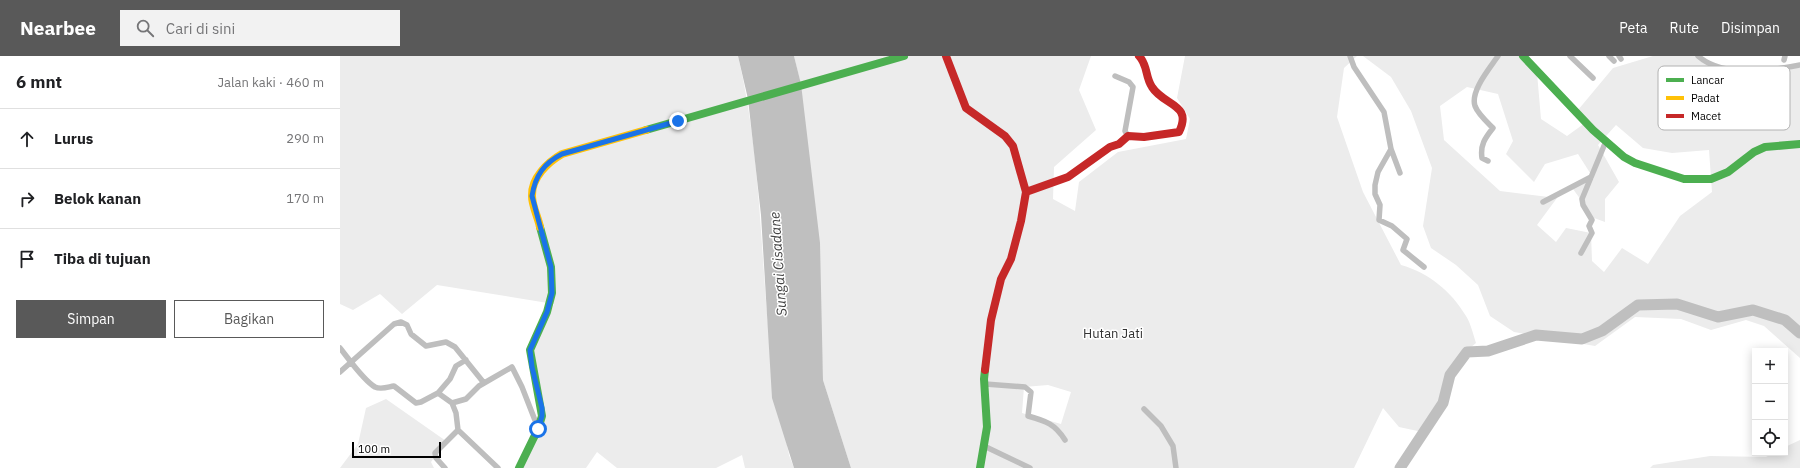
<!DOCTYPE html>
<html lang="id">
<meta charset="utf-8">
<style>
:root{--surface:#fff;--page:#f2f2f2;--text:#202124;--muted:#757577;--line:#e0e0e0;--accent:#595959}
body{margin:0;font-family:"IBM Plex Sans",sans-serif;background:var(--page);color:var(--text)}
.controls{position:absolute;right:12px;bottom:12px;display:grid;overflow:hidden;border-radius:0px;box-shadow:0 2px 10px #0003}
.controls button{width:36px;height:36px;display:grid;place-items:center;padding:0;border:0;border-bottom:1px solid var(--line);background:var(--surface);color:var(--text);font:20px sans-serif}
.scale{position:absolute;left:12px;bottom:10px;width:89px;box-sizing:border-box;padding-left:4px;border:2px solid #000;border-top:0;font-size:11px;line-height:14px;white-space:nowrap;color:#000;-webkit-text-stroke:3px #fff;paint-order:stroke}
.stop{position:absolute;width:12px;height:12px;margin:-9px;border:3px solid #1a73e8;border-radius:50%;background:#fff}
.stop.end{background:#1a73e8;border-color:#fff;box-shadow:0 1px 4px #0008}
.list{margin:0;padding:0;list-style:none}
h2{display:flex;justify-content:space-between;align-items:center;height:52px;margin:0;padding:0 16px;font-size:17px}
h2 small{font-size:13px;font-weight:400;color:var(--muted)}
.list li{display:grid;grid-template-columns:26px 1fr auto;gap:12px;align-items:center;box-sizing:border-box;height:60px;padding:0 16px;border-top:1px solid var(--line)}
.list b{display:block;font-size:15px;white-space:nowrap}
.list em{font-size:13px;font-style:normal;color:var(--muted)}
.actions{display:flex;gap:8px;padding:12px 16px}
.actions a{flex:1;padding:9px 0;border:1px solid var(--accent);border-radius:0px;text-align:center;font-size:14px;color:var(--accent)}
.actions .main{background:var(--accent);color:#fff}
.icon{flex:none;width:22px;height:22px;fill:none;stroke:currentColor;stroke-width:2;stroke-linecap:round;stroke-linejoin:round}
.map{position:relative;flex:none;width:1460px;height:412px;overflow:hidden}
header{display:flex;align-items:center;gap:24px;box-sizing:border-box;height:56px;padding:0 20px;background:var(--accent);color:#fff}
header strong{font-size:19px}
nav{display:flex;gap:22px;margin-inline-start:auto;font-size:14px}
.search{width:280px;height:36px;background:var(--page);display:flex;align-items:center;gap:10px;box-sizing:border-box;padding:0 14px;border-radius:0px;color:var(--muted);font-size:15px}
main{display:flex}
aside{flex:1;background:var(--surface)}
.map>svg:first-child{display:block}
</style>
<header>
<strong>Nearbee</strong>
<div class="search"><svg class="icon" aria-label="search" viewBox="0 0 24 24"><circle cx="10" cy="10" r="6"/><path d="M15 15l6 6"/></svg>Cari di sini</div>
<nav><a>Peta</a><a>Rute</a><a>Disimpan</a></nav>
</header>
<main>
<aside>
<h2>6 mnt<small>Jalan kaki · 460 m</small></h2>
<ul class="list">
<li><svg class="icon" aria-label="ahead" viewBox="0 0 24 24"><path d="M12 20V5M6 11l6-6 6 6"/></svg><div><b>Lurus</b></div><em>290 m</em></li>
<li><svg class="icon" aria-label="right" viewBox="0 0 24 24"><path d="M7 20v-9h11M14 6l5 5-5 5"/></svg><div><b>Belok kanan</b></div><em>170 m</em></li>
<li><svg class="icon" aria-label="arrive" viewBox="0 0 24 24"><path d="M6 21V4h12l-3 4 3 4H6"/></svg><div><b>Tiba di tujuan</b></div></li>
</ul>
<div class="actions"><a class="main">Simpan</a><a>Bagikan</a></div>
</aside>
<div class="map">
<svg width="1460" height="412" viewBox="0 0 1460 412">
<rect width="100%" height="100%" fill="#fff"/>
<path fill="#ececec" fill-rule="evenodd" d="M0,0H398C420,92 420,186 429,280C432,318 442,361 449,399L454,412H405L402,399L376,412H277L257,396L246,412H181L203,363L190,315L194,292L214,248L97,229L62,258L40,238L13,254L0,248Z
M454,0H751L739,34L756,74L714,111L713,143L735,155L739,126L778,96L846,83L850,63L837,42L845,0H1017L1004,12L997,61L1023,136L1061,209C1089,217 1111,235 1126,260C1131,268 1133,278 1136,287L1121,299L1102,356L1087,377L1059,371L1043,352L1014,412H511L483,324L481,280L461,29ZM708,329L731,336L721,368L682,357L684,331Z
M1023,0H1179L1197,17L1201,63L1227,80L1245,67L1238,54L1273,12L1313,0H1359L1382,11L1460,12V302L1424,270L1406,264L1371,274L1341,263L1295,261L1255,290L1174,276L1150,260L1138,229L1116,209L1091,192L1083,170L1092,112L1071,55L1051,21ZM1127,31L1158,38L1173,85L1166,98L1194,126L1205,108L1238,98L1252,120L1233,133L1254,162L1265,166V143L1279,126L1258,89L1276,69L1303,92L1332,97L1369,94L1372,136L1340,160L1308,208L1282,192L1264,216L1252,205L1251,177L1226,172L1216,186L1197,169L1217,142L1160,135L1104,84L1100,50Z
M46,343L106,385L91,406L94,412H0L18,388L26,352Z
M1460,384V412H1310L1313,409L1370,400L1426,401L1433,397H1445V391Z"/>
<path fill="#bfbfbf" d="M398,0H454L461,28L480,187L483,324L511,412H454L432,342L421,159L408,43Z"/>
<g fill="none" stroke-linecap="round" stroke-linejoin="round">
<path stroke="#bfbfbf" stroke-width="11" d="M1060,412L1103,347L1110,319L1127,296L1148,295L1196,279L1242,283L1262,275L1298,249L1337,248L1378,261L1413,254L1445,264L1460,277"/>
<path stroke="#bebebe" stroke-width="5.5" d="M1010,0L1014,11L1044,56L1051,93L1060,117
M1230,0L1253,22
M1269,0L1274,5
M1279,0L1281,3
M1358,0C1383,22 1430,15 1460,9
M1444,4L1445,0
M775,20L789,26L793,31L785,75L788,80
M1051,93L1038,116L1035,129V138L1040,149L1039,164L1052,170L1067,183L1063,194L1084,211
M1148,105L1142,102C1140,89 1145,82 1153,72C1147,66 1138,58 1135,50C1130,35 1150,12 1158,0
M1203,146L1251,121
M1241,197L1252,177L1249,170L1252,164L1243,149L1242,143L1266,85
M0,292C9,303 23,324 35,331C41,334 48,331 54,330L76,347L81,346L98,337L112,347L116,357L118,374L158,412
M0,316L54,268L61,266L67,269L71,278L86,290L106,286L115,291L144,327
M645,328L685,331L691,336L688,360C706,365 715,368 725,384
M98,337L110,323L116,310L126,304
M112,347L126,343L139,330L172,311L182,331L198,372
M804,353L821,370L833,390L836,412
M644,390L690,412
M105,412L96,402L95,397L118,374"/>
<path stroke="#4caf50" stroke-width="8" d="M1183,0L1253,74L1284,101L1295,107L1344,123H1371L1388,116L1414,96L1425,91L1460,88
M306,74L564,0
M179,412L198,373L202,360L190,294L207,256L212,237L211,211L200,171
M640,412L647,371L644,323L645,314"/>
<path stroke="#ffc107" stroke-width="8" d="M200,171C198,161 192,150 192,140C191,122 208,106 222,98L306,74"/>
<path stroke="#c62828" stroke-width="8" d="M606,0L626,52L665,80L673,90L686,136L681,165L671,203L661,223L651,264L645,314
M686,136L728,121L770,91L779,88L788,80L804,81L839,76C853,48 824,50 812,31C805,21 808,9 799,0"/>
</g>
<g fill="none" stroke-linecap="round" stroke-linejoin="round">
<path stroke="#1a73e8" stroke-width="5" d="M198,373L202,360V352L192,311L190,294L207,256L212,237L211,211L192,140C195,120 204,107 222,98L338,65"/>
</g>
<g text-anchor="middle" dominant-baseline="central" stroke-width="3" stroke-linejoin="round" paint-order="stroke">
<g font-size="13" fill="#333" stroke="#fff">
<text x="773" y="277">Hutan Jati</text>
</g>
<g font-size="14" font-style="italic" fill="#444" stroke="#fff">
<text transform="translate(438 208) rotate(-94)">Sungai Cisadane</text>
</g>
</g>
<rect x="1318" y="10" width="132" height="64" rx="6" fill="#fff" stroke="#b2b2b2" stroke-width="1"/>
<rect x="1326" y="22" width="18" height="4" fill="#4caf50"/>
<rect x="1326" y="40" width="18" height="4" fill="#ffc107"/>
<rect x="1326" y="58" width="18" height="4" fill="#c62828"/>
<g font-size="11" fill="#000">
<text x="1351" y="28">Lancar</text>
<text x="1351" y="46">Padat</text>
<text x="1351" y="64">Macet</text>
</g>
</svg>
<div class="controls">
<button>+</button>
<button>−</button>
<button><svg class="icon" aria-label="locate" viewBox="0 0 24 24"><circle cx="12" cy="12" r="6"/><path d="M12 2v4M12 18v4M2 12h4M18 12h4"/></svg></button>
</div>
<div class="scale">100 m</div>
<div class="stop" style="left:198px;top:373px"></div>
<div class="stop end" style="left:338px;top:65px"></div>
</div>
</main>
